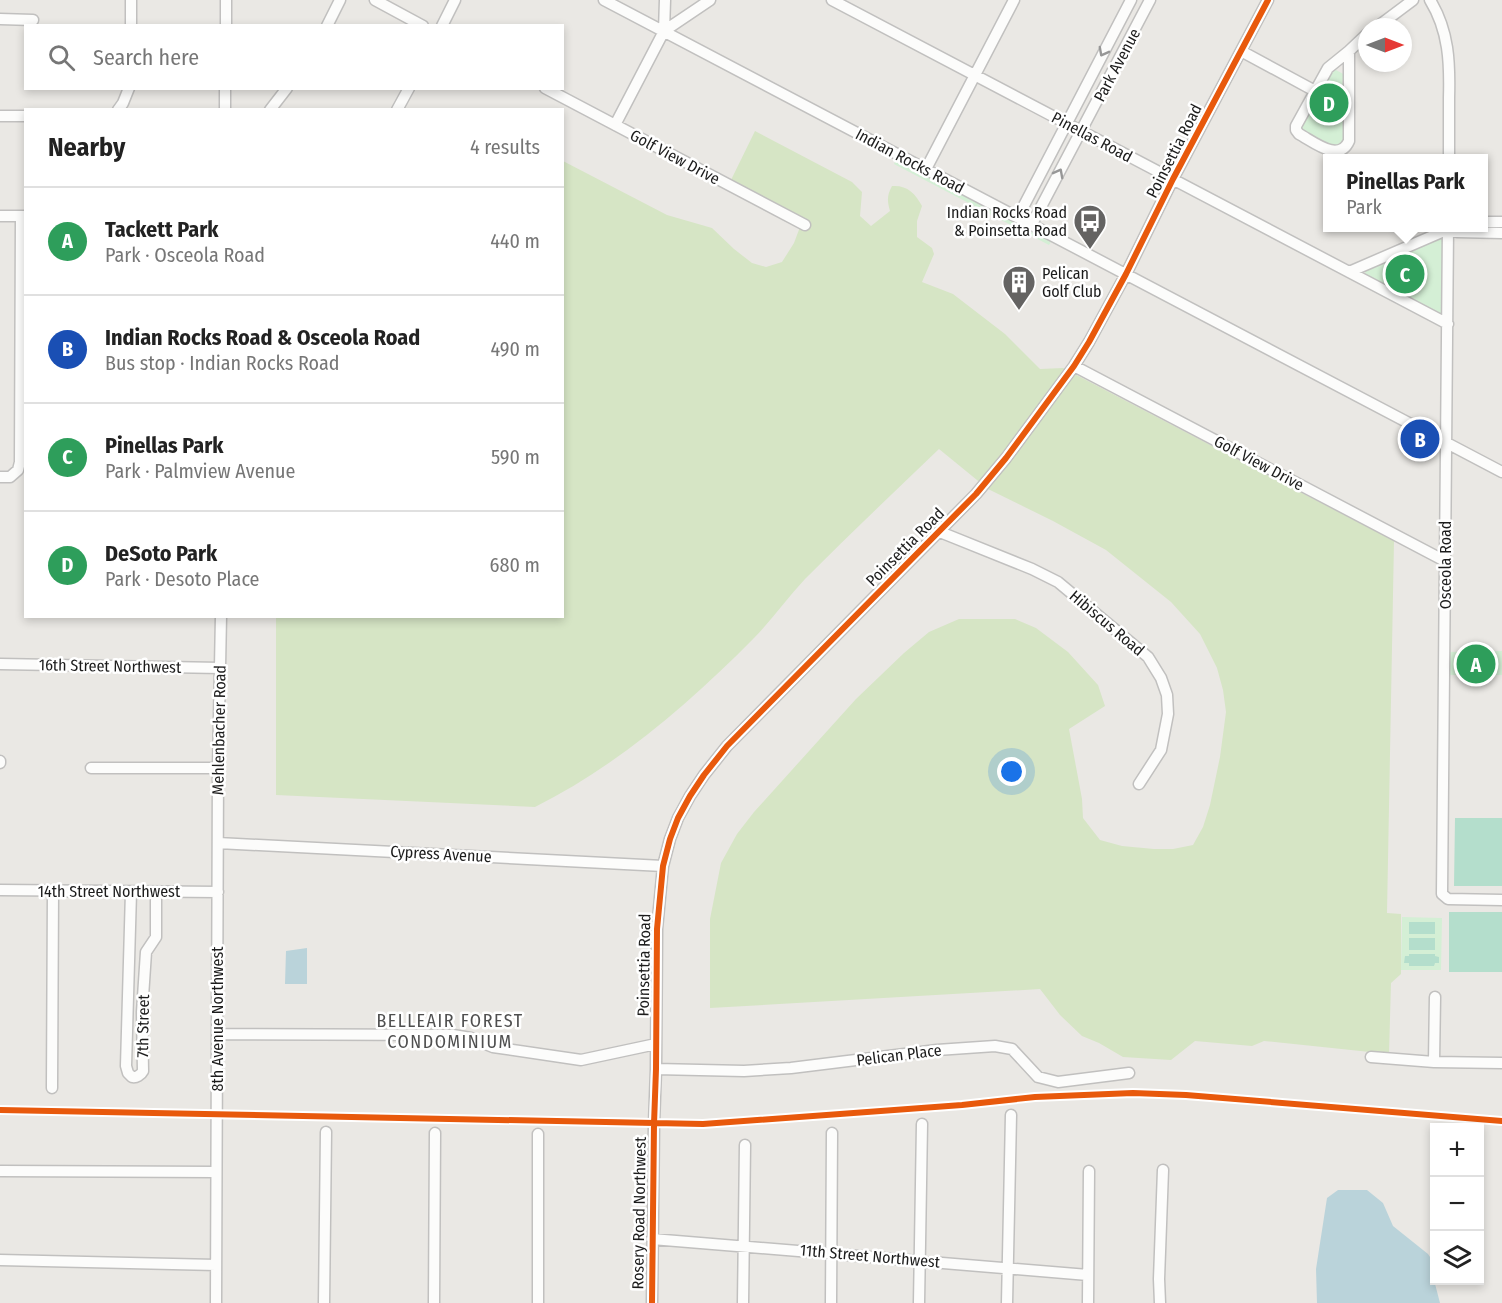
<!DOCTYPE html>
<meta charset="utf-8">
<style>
:root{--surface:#fff;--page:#f6f6f6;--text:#222;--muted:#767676;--line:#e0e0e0;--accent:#646362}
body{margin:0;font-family:"Fira Sans Condensed",sans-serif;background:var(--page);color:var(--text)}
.controls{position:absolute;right:18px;bottom:18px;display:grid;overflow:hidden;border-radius:0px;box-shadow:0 3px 9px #0003}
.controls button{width:54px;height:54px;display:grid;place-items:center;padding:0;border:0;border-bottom:2px solid var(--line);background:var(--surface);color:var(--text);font:30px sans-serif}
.compass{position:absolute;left:1358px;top:18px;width:54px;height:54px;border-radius:50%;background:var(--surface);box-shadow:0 3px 9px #0003;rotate:90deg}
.you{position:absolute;left:1012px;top:772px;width:21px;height:21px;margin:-15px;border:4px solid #fff;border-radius:50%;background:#1a73e8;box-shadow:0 0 0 9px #1a73e833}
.badge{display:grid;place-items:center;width:39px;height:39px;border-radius:50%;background:var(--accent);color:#fff;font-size:20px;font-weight:700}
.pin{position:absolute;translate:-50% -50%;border:3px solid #fff;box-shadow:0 2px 6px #0006}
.popup{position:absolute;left:1323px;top:154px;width:165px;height:78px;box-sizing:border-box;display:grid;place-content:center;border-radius:0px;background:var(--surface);filter:drop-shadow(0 2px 4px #0005);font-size:20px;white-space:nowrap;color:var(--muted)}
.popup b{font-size:22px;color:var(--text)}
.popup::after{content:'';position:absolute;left:50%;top:100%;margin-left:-12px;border:12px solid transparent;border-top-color:var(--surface)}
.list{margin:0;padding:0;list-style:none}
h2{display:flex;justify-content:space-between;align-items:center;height:78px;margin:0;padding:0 24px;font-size:26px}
h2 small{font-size:20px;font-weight:400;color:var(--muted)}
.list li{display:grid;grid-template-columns:39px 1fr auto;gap:18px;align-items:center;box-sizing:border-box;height:108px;padding:0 24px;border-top:2px solid var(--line)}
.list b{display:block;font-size:22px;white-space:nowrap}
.list p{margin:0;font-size:20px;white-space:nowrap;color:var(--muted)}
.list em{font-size:20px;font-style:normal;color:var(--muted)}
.icon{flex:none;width:33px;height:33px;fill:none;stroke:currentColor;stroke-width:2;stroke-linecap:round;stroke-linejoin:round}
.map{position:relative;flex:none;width:1502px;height:1303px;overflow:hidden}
.search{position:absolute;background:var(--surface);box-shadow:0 3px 9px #0003;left:24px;top:24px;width:540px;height:66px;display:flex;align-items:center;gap:15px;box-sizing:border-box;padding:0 21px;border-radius:0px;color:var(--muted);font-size:22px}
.panel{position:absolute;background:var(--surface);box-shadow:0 3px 9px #0003;left:24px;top:108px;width:540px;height:510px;border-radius:0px}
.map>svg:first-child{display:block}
</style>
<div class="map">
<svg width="1502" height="1303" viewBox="0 0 1502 1303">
<rect width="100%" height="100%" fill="#eae8e4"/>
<path fill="#d6e5c5" d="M755,131L852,182L862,192L860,216L871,226L890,211C887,201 887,195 892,186C907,185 915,193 922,206L917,221V237L932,248L934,254L922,282L953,294L1005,334L1040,369L1063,368L1394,541L1387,913L1401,914V974L1391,983L1389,1054L1264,1041L1252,1046L1195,1041L1171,1060L1123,1057L1099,1043L1082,1036L1060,1015L1040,989L710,1008V919L721,863L737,834L754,812L856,699L904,653L929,632L959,619H1015L1036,628L1068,652L1098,685L1105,706L1069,729L1082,799L1083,818L1100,840L1122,846L1154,849H1173L1193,845L1203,827L1210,805L1220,757L1226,712L1223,690L1217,668L1200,634L1171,602L1106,550L1053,521L988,489L939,449C894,492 849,535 805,579C787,598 772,620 754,638C690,703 617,766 535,807L276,795V617L562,616L563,161L667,215L712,228L734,249L752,263L766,267L782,262L794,243L803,219L731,180Z"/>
<path fill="#d4efd5" d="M1336,70L1345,75L1346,141L1335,150L1300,129L1301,125L1330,72Z
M897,158L1052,240L1049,245L894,164Z
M1443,237L1445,241L1443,314H1438L1366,276L1365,272L1368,269Z
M1502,651V675H1449V652Z
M1402,917L1442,918L1441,970H1401Z"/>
<path fill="#b4decc" d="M1455,818H1502V886H1454Z
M1449,912H1502V972H1449Z
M1409,922H1435V934H1409Z
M1409,938H1435V950H1409Z
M1409,954H1435V956L1439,957V963H1435L1434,966H1409V963H1404L1405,956H1409Z"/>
<path fill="#bad3da" d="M307,948V984H285L286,951Z
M1338,1190H1367L1383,1203L1393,1226L1428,1254L1432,1260L1434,1280L1440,1303H1317L1316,1269L1327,1198Z"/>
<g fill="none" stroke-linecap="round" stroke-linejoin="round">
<defs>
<path id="minor" d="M375,0L423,26
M604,0L1502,472
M832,0L1448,324
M1430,0C1449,31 1450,63 1449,98C1449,118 1449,138 1449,158
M0,19L33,20
M131,26V0
M226,26V0
M327,26L340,0
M442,26L455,0
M1377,27L1413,0
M664,31L665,0
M1241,51L1315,91
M1349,51V141C1339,163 1314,142 1299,134L1296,130V126L1328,68L1349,51L1367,34
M545,88L805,225
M118,110L123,103L129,88
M225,110V88
M270,110L287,88
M397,110L409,88
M0,116H26
M615,125L664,31L710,0
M926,169L1014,0
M0,216H26
M1018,217L1131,0
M1483,222H1502
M1032,224L1150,0
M1448,228L1442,894L1448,899L1502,900
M1448,230L1457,232L1502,233
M1349,272L1451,228
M1074,366L1445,561
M0,477H10L18,470L20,462L21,216
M940,532L1032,569L1058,582L1148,657L1161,678L1167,695L1168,714L1161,750L1139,784
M0,664L221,668
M0,761V763
M91,768H218
M218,843L663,866
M0,890L218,892
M131,892L126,1066L128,1073L132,1077C136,1078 141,1075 143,1071L142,1012L146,952L156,937V892
M217,1034L453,1035L471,1038L493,1047L581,1060L656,1044
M1371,1057L1434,1062L1502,1063
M1434,1062L1435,997
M656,1069L744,1071L791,1068L937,1050L995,1046L1012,1049L1038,1077L1058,1082L1129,1073
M52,1088L53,891
M538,1134V1303
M0,1171L216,1172
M652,1239L1088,1275
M0,1260L216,1265
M216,1303L218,768L221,616
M324,1303L326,1132
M434,1303L435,1133
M652,1303L654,1124L656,1069L657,929L663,866L670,839L678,818L690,796L704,775L727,746L976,494L1006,458L1074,366L1089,342L1126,274L1173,179L1268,0
M743,1303L745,1145
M831,1303L832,1133
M919,1303L922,1124
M1007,1303L1011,1115
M1088,1303L1089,1171
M1160,1303L1159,1279L1163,1170"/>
</defs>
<use href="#minor" stroke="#c1c0bf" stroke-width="13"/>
<use href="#minor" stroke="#fcfcfb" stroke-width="10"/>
<defs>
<path id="cycleway" d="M0,1110L703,1124L962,1105L1035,1097L1133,1093L1186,1095L1502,1121
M652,1303L654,1124L656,1069L657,929L663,866L670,839L678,818L690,796L704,775L727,746L976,494L1006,458L1074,366L1089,342L1126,274L1173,179L1268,0"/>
</defs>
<use href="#cycleway" stroke="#fff" stroke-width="10"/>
<use href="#cycleway" stroke="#e8590c" stroke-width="6"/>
</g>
<defs><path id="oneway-chevron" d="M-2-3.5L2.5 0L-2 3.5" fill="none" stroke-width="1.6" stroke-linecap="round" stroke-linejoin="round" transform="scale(1.5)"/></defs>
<g stroke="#979797">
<use href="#oneway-chevron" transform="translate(1103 52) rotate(118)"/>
<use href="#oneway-chevron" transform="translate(1059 173) rotate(-62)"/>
</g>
<defs>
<symbol id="bus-pin" viewBox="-11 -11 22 30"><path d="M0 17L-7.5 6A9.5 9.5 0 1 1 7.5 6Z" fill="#646362" stroke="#fff"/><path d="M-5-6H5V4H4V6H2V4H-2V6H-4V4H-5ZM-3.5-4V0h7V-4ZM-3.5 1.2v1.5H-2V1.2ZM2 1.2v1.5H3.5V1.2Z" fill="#fff"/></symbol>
<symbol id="building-pin" viewBox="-11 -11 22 30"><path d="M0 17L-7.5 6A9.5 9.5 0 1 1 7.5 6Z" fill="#646362" stroke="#fff"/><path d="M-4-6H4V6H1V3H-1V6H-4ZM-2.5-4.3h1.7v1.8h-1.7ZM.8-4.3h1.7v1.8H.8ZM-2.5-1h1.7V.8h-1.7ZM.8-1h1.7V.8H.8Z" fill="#fff"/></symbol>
</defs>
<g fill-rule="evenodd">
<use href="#bus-pin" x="1071" y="202" width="38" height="52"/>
<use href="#building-pin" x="1000" y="263" width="38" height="52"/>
</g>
<g text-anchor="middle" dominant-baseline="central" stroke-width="5" stroke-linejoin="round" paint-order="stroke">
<g font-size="16" fill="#1c1c1c" stroke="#fff">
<text transform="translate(1117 65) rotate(-62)">Park Avenue</text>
<text transform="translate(1092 137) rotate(28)">Pinellas Road</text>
<text transform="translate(1174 151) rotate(-63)">Poinsettia Road</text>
<text transform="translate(675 157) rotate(28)">Golf View Drive</text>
<text transform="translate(910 161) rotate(28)">Indian Rocks Road</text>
<text transform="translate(1259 463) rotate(28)">Golf View Drive</text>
<text transform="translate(905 547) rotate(-45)">Poinsettia Road</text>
<text transform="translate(1445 565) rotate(-90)">Osceola Road</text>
<text transform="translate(1107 623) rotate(40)">Hibiscus Road</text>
<text transform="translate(110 666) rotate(1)">16th Street Northwest</text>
<text transform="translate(219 730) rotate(-89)">Mehlenbacher Road</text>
<text transform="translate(441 854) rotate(3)">Cypress Avenue</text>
<text x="109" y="891">14th Street Northwest</text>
<text transform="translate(644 965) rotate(-89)">Poinsettia Road</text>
<text transform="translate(217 1019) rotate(-90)">8th Avenue Northwest</text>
<text transform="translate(143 1026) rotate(-89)">7th Street</text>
<text transform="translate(899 1055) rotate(-7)">Pelican Place</text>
<text transform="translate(639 1213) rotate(-89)">Rosery Road Northwest</text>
<text transform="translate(870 1256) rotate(5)">11th Street Northwest</text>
</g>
<g font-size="16" fill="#1c1c1c" stroke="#fff" text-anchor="end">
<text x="1067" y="212">Indian Rocks Road<tspan x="1067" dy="18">&amp; Poinsetta Road</tspan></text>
<text x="1042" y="273" text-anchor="start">Pelican<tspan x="1042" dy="18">Golf Club</tspan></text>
</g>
<g font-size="18" letter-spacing="1.5" fill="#4f4f4f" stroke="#fff">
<text x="450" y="1021">BELLEAIR FOREST<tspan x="450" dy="21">CONDOMINIUM</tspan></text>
</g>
</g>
</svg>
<div class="controls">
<button>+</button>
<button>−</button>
<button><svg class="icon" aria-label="layers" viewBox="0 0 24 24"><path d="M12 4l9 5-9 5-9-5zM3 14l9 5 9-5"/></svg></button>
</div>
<svg class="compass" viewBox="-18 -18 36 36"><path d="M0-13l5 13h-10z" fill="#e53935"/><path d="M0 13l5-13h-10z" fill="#767676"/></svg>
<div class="you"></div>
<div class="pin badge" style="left:1476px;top:664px;background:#2e9e5b">A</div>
<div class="pin badge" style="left:1420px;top:439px;background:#1a4fb4">B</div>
<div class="pin badge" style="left:1405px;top:274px;background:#2e9e5b">C</div>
<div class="popup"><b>Pinellas Park</b>Park</div>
<div class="pin badge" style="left:1329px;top:103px;background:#2e9e5b">D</div>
<div class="search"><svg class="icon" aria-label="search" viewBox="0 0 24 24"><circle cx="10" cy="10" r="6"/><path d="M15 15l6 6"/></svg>Search here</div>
<section class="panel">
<h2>Nearby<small>4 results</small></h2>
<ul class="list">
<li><span class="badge" style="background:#2e9e5b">A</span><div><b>Tackett Park</b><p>Park · Osceola Road</p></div><em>440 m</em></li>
<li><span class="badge" style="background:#1a4fb4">B</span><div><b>Indian Rocks Road &amp; Osceola Road</b><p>Bus stop · Indian Rocks Road</p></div><em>490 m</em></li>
<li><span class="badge" style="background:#2e9e5b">C</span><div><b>Pinellas Park</b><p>Park · Palmview Avenue</p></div><em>590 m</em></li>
<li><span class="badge" style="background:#2e9e5b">D</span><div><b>DeSoto Park</b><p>Park · Desoto Place</p></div><em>680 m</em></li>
</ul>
</section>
</div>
